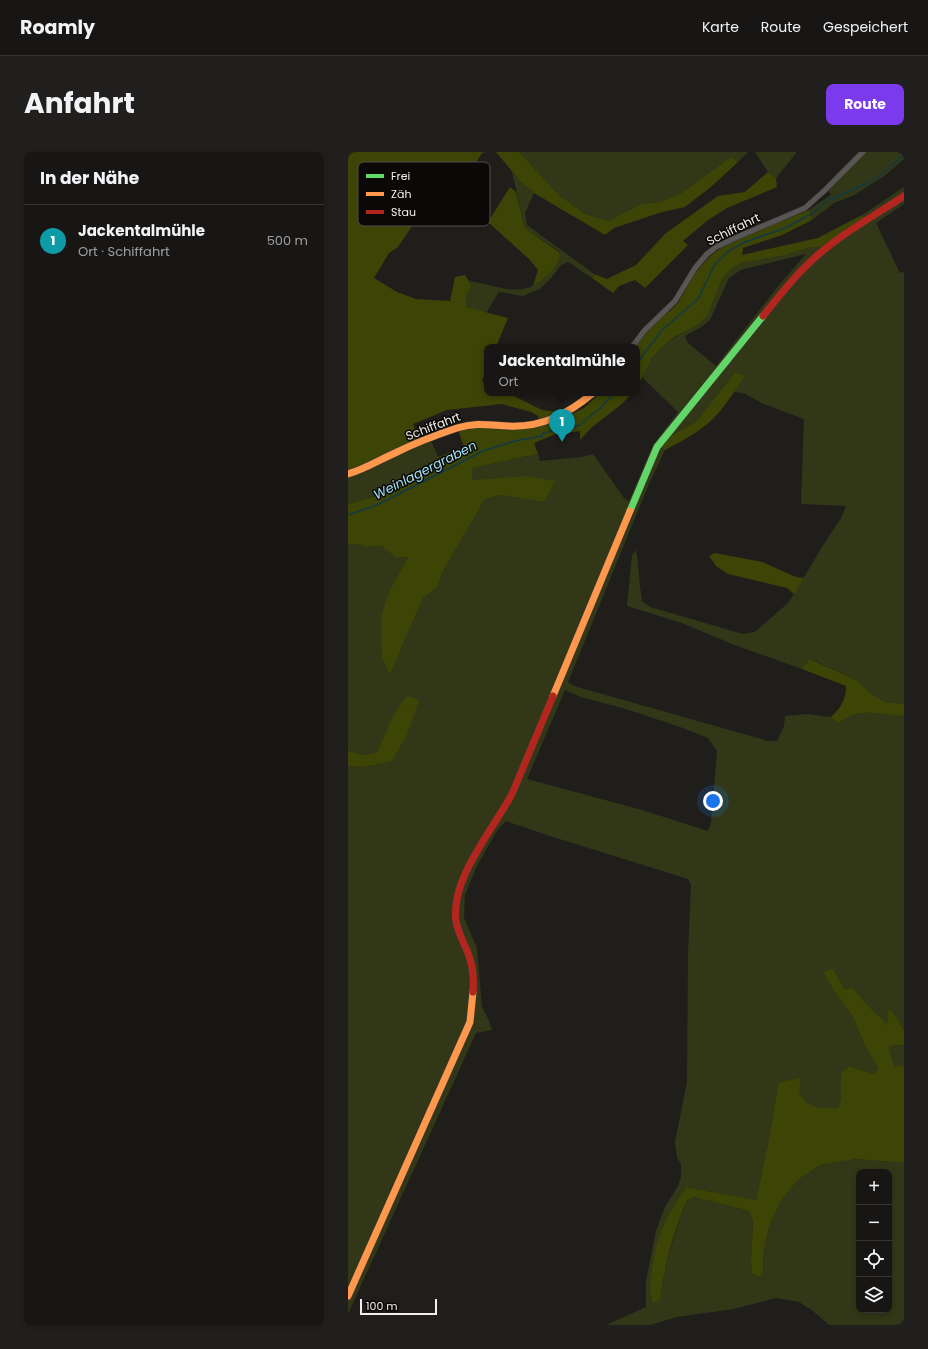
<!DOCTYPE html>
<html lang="de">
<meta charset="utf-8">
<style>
:root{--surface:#181614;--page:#211f1d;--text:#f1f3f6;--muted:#9f9fa0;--line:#363534;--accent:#7c3aed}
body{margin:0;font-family:Poppins,sans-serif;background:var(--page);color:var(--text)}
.controls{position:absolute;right:12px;bottom:12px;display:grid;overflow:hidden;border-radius:8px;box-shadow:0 2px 6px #0003}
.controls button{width:36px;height:36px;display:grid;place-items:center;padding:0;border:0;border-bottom:1px solid var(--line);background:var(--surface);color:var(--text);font:20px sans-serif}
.scale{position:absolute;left:12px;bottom:10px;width:77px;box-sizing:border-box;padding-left:4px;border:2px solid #f2efeb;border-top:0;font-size:11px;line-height:14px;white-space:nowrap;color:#f2efeb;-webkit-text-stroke:3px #0a0907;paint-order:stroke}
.you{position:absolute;left:365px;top:649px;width:14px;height:14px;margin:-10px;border:3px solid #fff;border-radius:50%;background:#1a73e8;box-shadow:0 0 0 6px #1a73e833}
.badge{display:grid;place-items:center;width:26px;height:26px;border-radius:50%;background:var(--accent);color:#fff;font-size:13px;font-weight:700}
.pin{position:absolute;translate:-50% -33px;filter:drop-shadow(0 1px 2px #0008)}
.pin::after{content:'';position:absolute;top:21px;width:14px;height:12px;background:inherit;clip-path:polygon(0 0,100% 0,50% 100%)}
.popup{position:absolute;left:136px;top:192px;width:156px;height:52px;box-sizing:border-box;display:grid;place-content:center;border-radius:8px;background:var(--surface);filter:drop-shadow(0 1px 3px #0005);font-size:13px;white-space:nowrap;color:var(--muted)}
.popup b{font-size:15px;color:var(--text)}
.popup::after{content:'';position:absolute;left:50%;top:100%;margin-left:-8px;border:8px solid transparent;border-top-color:var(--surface)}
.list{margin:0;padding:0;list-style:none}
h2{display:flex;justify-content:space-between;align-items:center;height:52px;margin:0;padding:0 16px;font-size:17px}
h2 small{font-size:13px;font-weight:400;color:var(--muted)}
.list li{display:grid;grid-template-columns:26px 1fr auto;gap:12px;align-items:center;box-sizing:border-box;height:72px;padding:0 16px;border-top:1px solid var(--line)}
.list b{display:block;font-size:15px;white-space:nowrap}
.list p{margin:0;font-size:13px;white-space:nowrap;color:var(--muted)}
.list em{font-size:13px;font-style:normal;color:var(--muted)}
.icon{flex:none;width:22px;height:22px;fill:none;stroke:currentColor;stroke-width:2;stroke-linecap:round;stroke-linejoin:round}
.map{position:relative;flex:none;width:556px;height:1173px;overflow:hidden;border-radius:8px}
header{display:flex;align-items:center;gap:24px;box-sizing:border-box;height:56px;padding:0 20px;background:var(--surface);border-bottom:1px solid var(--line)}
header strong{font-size:19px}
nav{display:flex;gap:22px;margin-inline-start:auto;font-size:14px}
.intro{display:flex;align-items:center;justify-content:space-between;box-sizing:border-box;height:96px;padding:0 24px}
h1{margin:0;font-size:28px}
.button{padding:10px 18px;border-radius:8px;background:var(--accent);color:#fff;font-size:14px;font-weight:700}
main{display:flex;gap:24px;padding:0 24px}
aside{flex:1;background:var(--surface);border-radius:8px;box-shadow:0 2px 6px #0003}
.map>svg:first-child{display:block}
</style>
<header>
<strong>Roamly</strong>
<nav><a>Karte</a><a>Route</a><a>Gespeichert</a></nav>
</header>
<div class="intro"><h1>Anfahrt</h1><a class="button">Route</a></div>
<main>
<aside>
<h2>In der Nähe<small></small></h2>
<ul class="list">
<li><span class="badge" style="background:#0f9aa8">1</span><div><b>Jackentalmühle</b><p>Ort · Schiffahrt</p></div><em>500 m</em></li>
</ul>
</aside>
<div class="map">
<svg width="556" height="1173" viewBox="0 0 556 1173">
<rect width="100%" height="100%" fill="#201e1b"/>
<path fill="#323717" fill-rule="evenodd" d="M171,0H400L390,10L383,5L335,40L312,50L293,52L260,69L237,62L211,43Z
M407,0H449L428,26L420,20Z
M510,0H556V7L539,22L506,43L486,51L464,68L461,58L483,43L480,38L485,26Z
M164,20L173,30L186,41L177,61L179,73L246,122L244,126L220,110L213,113L204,125L192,137L175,144L151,140L138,161L118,155V143L124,134L121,129C154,134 177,150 202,119C207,113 212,109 212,100L177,76Z
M556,35V52L528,71L552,121L556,120V552L537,550L522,541L510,529L463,507L454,517L389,494L334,471L279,454L284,403L288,398C291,415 291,432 294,449L302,455L395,482L407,480L441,450L474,395L493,366L498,354L453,352L456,267L416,252L395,241L386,240L397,224L387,220L349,269L322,284L314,294L317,298L301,332L220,530L226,534L420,589H429L436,574L437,564L458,562L483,565L490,572C512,554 531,563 556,564V878L544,859H540V869L538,874L534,866L525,859L505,836L496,837L485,816L475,820L485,837L505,865L518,896L532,917L526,922L501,914L493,921V946L490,956H471L458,950L451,939L430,933L420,991L408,1048L338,1035L308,1097L303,1132L312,1148C317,1113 326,1080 339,1048L346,1045L401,1059L405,1069L403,1108L415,1119L416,1098L422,1072L432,1048L450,1028L472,1013L508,1007L556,1011V1173H481L465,1159L451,1150L428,1146L386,1157L329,1165L302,1173H258L298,1155V1129L308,1079L317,1055L330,1034L333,1025V1012L329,1006L327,990L339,930L340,799L343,733L340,727L205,685L158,669L150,677L129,714L117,743L116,766L129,796L134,855L141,869L144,878L128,881L0,1162V614L16,615L43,610L41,574L29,600L16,603L0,599V392H8L17,395L33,394L48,406L60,405L41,439L35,492L34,507L42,521L75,446L89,436L94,421L137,347L152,343L196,350L176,324L124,328V316L190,302L192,309L234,305L245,302L276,346L281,349L305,293L330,260L296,227L294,224L304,206L316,193L335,180L363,155L374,128L379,121L385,116L394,111L438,103L463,95H472L516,67L514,63ZM458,102L431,133L368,214L339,190L337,184L353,175L362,168L381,126L393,118ZM217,538L233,545L278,557L335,576L360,586L369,599L363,670L360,679L294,658L179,627ZM511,1020H541V1158H511Z
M83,288L90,305L86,310L26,344L0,352V324Z
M556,893V913L546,915L541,894Z"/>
<path fill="#3d4506" d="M0,0H138L134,1L112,36L72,62L50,95L41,101L26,126L49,140L68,147L102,149L107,125L117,123L124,134L118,143V155L160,166L148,195H139V217L134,228L139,236V241H156L168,245L194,258L216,261L192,270L190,264L183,260L154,252L99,258L65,272L73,291L0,324Z
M148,0H171L211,43L237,62L260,69L293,52L312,50L335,40L383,5L390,10L364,34L337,55L314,60L266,76L257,83L186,41L173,30Z
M420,20L428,26L429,35L379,56L360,68L335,89L340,93L297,136L287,128L271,134L265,141L244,126L246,122L259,127L288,113L318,81L370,44L397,40Z
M162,35L168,40L177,76L212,101C212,115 196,127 185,134L190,118L182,108L140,70Z
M461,58L464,68L434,83L395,96L394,103L470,86L514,63L516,67L472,95H463L438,103L394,111L385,116L379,121L374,128L363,155L358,165L351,172L328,184L316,193L304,206L289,235V195H287L295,184L311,167L323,158L330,151L347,121L363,103L376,94L395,85Z
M387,220L397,224C388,237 376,256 365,267C351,280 334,289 317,298L314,295L322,284L349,269Z
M252,241H284L275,251L243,276L232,288V279L205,283L186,291L190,302L124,316V328L176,324L207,329L196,350L152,343L137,347L94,421L89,436L75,446L42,522L34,507L33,465L41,439L60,405L48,406L33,394L17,395L8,392H0V352L27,344L86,310L90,305L116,295L110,278L122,273L207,270L236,256Z
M367,401L414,410L448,425L456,426L446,442L439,436L380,422L368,414L361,404Z
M462,507L510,529L522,541L537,550L556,552V564C531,563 512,554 490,572L483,565C493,556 498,547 498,534L454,517Z
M58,545H64L71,548L59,583L43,610L16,615L0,614V599L16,603L29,600L46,562Z
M485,816L496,837L505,836L525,859L534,866L538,873L540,869V859H544L556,878V893L541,894L546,915L556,913V1011L508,1007L472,1013L450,1028L433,1048L422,1072L416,1098L415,1119L411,1125L404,1121L403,1108L405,1069L401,1059L346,1045L339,1048C325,1080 317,1113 312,1148L305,1151C298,1135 307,1092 315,1075C321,1061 331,1048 338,1035L408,1048L420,991L430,933L433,930L453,926L451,939L458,950L471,956H490L493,946V921L501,914L526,922L531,917L518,896L505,865L485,837L475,820Z"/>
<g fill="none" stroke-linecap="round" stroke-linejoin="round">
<path stroke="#113a46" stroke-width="1.5" d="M289,211L313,179L350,147L367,112L382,98L397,90L437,76L463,62L481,48L520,31L540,17L556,2
M0,363L29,353L135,299L167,289L194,284L195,281L230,274L251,257L266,241"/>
<defs>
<path id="street" d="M284,195L296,179L327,149L347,116L359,102L368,95L387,86L457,56L476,39L515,0"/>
<path id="fast" d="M282,359L309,295L415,164"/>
<path id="slow" d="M0,322C17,317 31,308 47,301C67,291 88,283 109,276C128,270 141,273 160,274C193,276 220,262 245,241
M205,544L282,359
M0,1144L122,870L125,840"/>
<path id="jam" d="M415,164C429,147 443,128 459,113C487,85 523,66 556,44
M125,840C126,828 125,815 121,804C117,792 110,782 108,769C102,727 145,678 164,642L205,544"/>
</defs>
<use href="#street" stroke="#3c3a37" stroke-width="6"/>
<use href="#fast" stroke="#3c3a37" stroke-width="8"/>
<use href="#slow" stroke="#3c3a37" stroke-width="8"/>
<use href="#jam" stroke="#3c3a37" stroke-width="8"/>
<use href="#street" stroke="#575654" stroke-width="5"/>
<use href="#fast" stroke="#63d668" stroke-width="7"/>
<use href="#slow" stroke="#ff974d" stroke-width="7"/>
<use href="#jam" stroke="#b3261e" stroke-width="7"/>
</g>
<g text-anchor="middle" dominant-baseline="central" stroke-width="3" stroke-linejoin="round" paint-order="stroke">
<g font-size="12" fill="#f2efeb" stroke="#0a0907">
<text transform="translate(385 77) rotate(-26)">Schiffahrt</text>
<text transform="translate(85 274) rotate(-21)">Schiffahrt</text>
</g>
<g font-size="13" font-style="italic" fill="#a3e2f8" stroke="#0a0907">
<text transform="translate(77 318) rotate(-27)">Weinlagergraben</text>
</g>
</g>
<rect x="10" y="10" width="132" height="64" rx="6" fill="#0a0907" stroke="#504e4b" stroke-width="1"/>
<rect x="18" y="22" width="18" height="4" fill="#63d668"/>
<rect x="18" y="40" width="18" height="4" fill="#ff974d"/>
<rect x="18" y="58" width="18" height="4" fill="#b3261e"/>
<g font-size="11" fill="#f2efeb">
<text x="43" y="28">Frei</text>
<text x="43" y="46">Zäh</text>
<text x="43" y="64">Stau</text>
</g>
</svg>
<div class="controls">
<button>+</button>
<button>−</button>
<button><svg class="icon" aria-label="locate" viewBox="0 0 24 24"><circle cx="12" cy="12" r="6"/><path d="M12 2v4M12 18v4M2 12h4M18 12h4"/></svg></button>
<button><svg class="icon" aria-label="layers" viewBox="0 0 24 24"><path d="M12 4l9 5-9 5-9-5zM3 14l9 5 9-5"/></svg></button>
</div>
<div class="scale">100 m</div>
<div class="you"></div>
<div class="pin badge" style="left:214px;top:290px;background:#0f9aa8">1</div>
<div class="popup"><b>Jackentalmühle</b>Ort</div>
</div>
</main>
